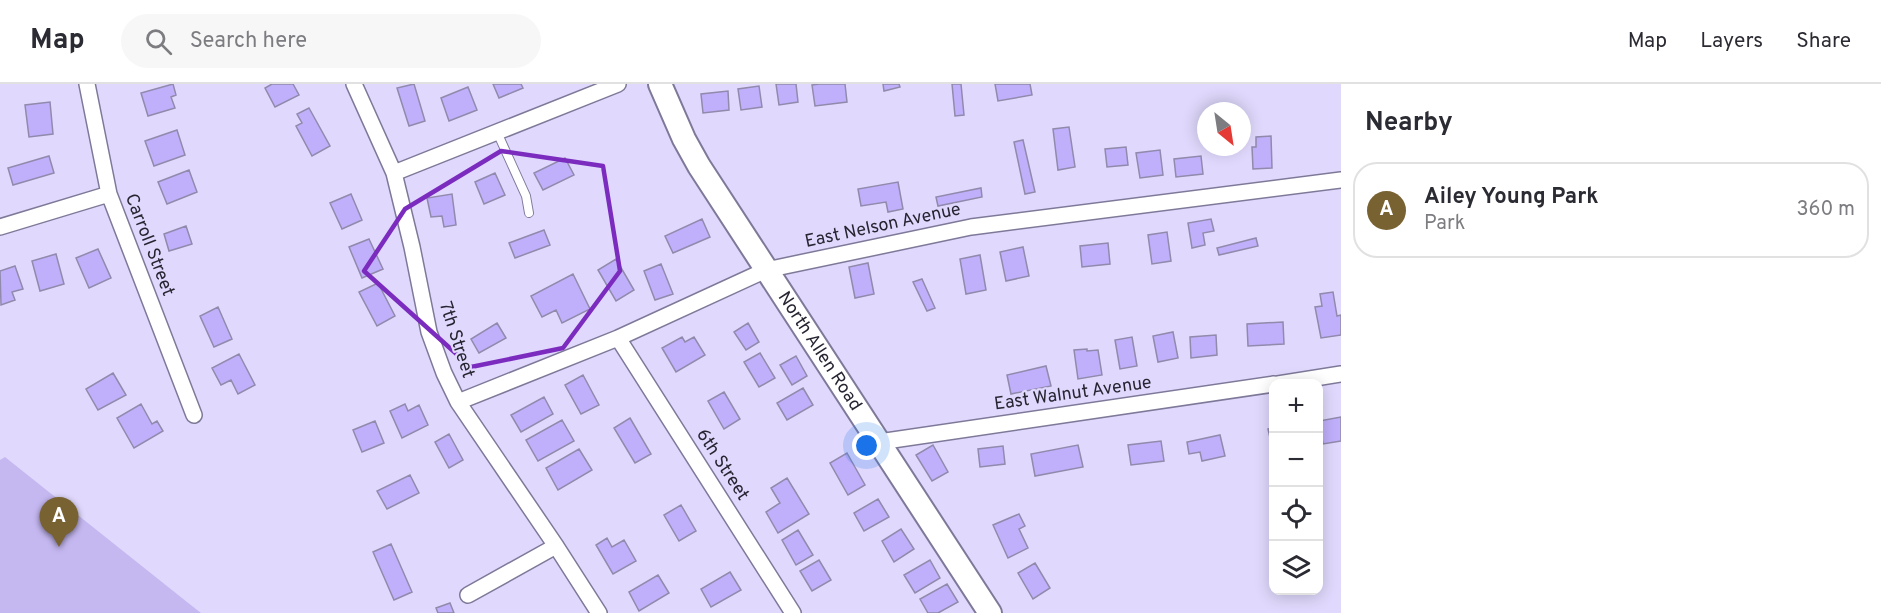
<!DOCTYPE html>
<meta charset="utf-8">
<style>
:root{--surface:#fff;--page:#f7f7f7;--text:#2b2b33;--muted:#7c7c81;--line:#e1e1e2;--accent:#796232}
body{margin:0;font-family:Overpass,sans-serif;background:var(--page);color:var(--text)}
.controls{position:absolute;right:18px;bottom:18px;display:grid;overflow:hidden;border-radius:12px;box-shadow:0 3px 15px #0003}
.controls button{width:54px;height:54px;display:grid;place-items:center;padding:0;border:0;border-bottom:2px solid var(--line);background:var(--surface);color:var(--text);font:30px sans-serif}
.compass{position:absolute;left:1197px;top:18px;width:54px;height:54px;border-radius:50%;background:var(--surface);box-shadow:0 3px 15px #0003;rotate:150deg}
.you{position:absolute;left:867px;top:362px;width:21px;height:21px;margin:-15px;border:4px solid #fff;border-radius:50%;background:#1a73e8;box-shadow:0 0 0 9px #1a73e833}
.badge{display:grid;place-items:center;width:39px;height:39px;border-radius:50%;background:var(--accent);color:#fff;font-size:20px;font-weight:700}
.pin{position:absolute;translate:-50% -50px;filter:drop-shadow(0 2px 3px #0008)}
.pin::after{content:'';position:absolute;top:32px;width:21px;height:18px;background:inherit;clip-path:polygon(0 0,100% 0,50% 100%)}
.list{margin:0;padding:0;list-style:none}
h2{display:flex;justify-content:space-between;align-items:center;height:78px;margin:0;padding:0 24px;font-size:26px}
h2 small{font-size:20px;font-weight:400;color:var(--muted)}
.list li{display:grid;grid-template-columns:39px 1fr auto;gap:18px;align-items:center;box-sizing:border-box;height:96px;margin:0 12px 12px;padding:0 12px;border:2px solid var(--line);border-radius:24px}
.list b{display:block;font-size:22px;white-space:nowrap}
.list p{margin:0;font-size:20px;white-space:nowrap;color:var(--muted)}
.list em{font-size:20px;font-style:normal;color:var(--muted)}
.icon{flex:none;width:33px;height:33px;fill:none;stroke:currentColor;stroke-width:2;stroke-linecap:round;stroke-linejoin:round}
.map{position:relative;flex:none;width:1341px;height:529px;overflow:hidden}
header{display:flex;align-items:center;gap:36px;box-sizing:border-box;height:84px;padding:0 30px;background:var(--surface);border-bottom:2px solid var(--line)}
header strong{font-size:28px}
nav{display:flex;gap:33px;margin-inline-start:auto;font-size:21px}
.search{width:420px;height:54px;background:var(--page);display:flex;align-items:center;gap:15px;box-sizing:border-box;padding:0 21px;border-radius:33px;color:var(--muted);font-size:22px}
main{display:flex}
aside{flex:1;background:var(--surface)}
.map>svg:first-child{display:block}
</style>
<header>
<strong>Map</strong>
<div class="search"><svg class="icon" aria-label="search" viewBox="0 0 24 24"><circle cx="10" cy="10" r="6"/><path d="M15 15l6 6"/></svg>Search here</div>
<nav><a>Map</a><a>Layers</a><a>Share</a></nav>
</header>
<main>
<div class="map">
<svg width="1341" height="529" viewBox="0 0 1341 529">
<rect width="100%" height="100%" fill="#e0d9fd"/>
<path fill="#c5b8f1" d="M5,373L187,518L201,529H0V376Z"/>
<path fill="#c0affb" stroke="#918aac" stroke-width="1.5" d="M173,0L176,11L171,13L175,24L148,32L141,9Z
M272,0H293L299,11L275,23L265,4Z
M414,0L425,37L409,42L397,4Z
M493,0H521L523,4L499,14Z
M776,0H796L798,18L779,21Z
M819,0H845L847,18L815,22L812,1Z
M883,0H899L900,3L884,7Z
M952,0H961L964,31L955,32Z
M995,0H1030L1032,11L998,17Z
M759,2L762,23L741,26L738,5Z
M468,3L477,26L449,37L441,14Z
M728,7L729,26L703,29L701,10Z
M50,18L53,50L29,53L25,21Z
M309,24L330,62L312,72L296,42L302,39L297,30Z
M1069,43L1075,83L1058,86L1053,45Z
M177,46L185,71L154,82L145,57Z
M1271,52L1272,84L1253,85L1252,63H1256V53Z
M1023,56L1035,108L1025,110L1014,58Z
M1126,63L1128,81L1107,83L1105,65Z
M1160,66L1163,91L1140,94L1136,69Z
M49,72L54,89L13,101L8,84Z
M1201,72L1203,90L1176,93L1174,75Z
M565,74L574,91L543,106L534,89Z
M189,86L197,108L167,120L158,98Z
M495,89L505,111L484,120L475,98Z
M898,98L903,125L888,128L886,118L861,122L858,105Z
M981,104L982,113L938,122L936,113Z
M351,110L362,136L342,145L330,119Z
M452,110L456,141L444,143L442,132L431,133L427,114Z
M702,135L710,153L673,169L665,152Z
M1211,135L1214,147L1203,149L1205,161L1192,164L1188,139Z
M186,142L192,160L169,167L164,150Z
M544,146L550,161L515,174L509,159Z
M1167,148L1171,177L1152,180L1148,151Z
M1256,154L1258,162L1219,171L1217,164Z
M369,155L383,185L362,194L349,163Z
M1108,159L1110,180L1082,183L1080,162Z
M1023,163L1029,192L1006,197L1000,168Z
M98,165L111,194L89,204L76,174Z
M56,170L64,200L40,207L32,177Z
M980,171L986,206L966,210L960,175Z
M616,175L634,206L616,217L598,186Z
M868,179L874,210L855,214L849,183Z
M661,180L673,210L655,216L644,187Z
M15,182L23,205L12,208L15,216L1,221L0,187Z
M573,190L590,225L562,239L556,226L542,233L531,212Z
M922,195L935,224L927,227L913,198Z
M378,199L395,232L377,242L359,208Z
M1333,208L1337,232L1341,231V251L1321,254L1315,223L1322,222L1320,210Z
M218,223L232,255L214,263L200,232Z
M1283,238L1284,260L1248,262L1247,240Z
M497,239L506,254L479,269L471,255Z
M748,239L759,258L746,266L734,248Z
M1173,248L1178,274L1158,278L1153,252Z
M1216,251L1217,271L1191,274L1190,253Z
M682,253L685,258L694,253L705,271L676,288L662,264Z
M1132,253L1137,282L1120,285L1115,256Z
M1087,265V267L1098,266L1102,291L1078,295L1074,266Z
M760,269L775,294L759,303L744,278Z
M239,270L255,301L238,310L231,296L221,301L212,284Z
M796,272L807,292L792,301L780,281Z
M1046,282L1051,302L1011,310L1007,291Z
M113,289L126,311L98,326L86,305Z
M583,291L599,321L581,330L565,301Z
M803,304L813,321L787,336L777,319Z
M724,308L740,335L724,345L708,317Z
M544,313L553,330L521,348L511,331Z
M141,320L152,340L157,337L163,347L134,364L117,334Z
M405,320L408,327L419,321L428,341L402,354L390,327Z
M1341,333V357L1323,360L1319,337Z
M630,334L651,370L635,379L614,344Z
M562,336L574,357L538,377L526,356Z
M375,337L384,359L362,368L353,346Z
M1274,343V367H1273L1268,345Z
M449,350L463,376L449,384L435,358Z
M1220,351L1225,372L1202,377L1200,368L1189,370L1187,358Z
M1161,357L1164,377L1131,381L1128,361Z
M933,361L948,388L932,397L916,371Z
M1078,361L1083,383L1035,392L1031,370Z
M1003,362L1005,380L980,383L978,365Z
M579,365L592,386L558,406L546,384Z
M847,369L865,401L848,411L830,379Z
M410,391L419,409L387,425L377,407Z
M787,394L809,430L778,449L766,428L780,419L771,404Z
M878,415L889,433L864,447L854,429Z
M681,421L696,447L679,457L664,431Z
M1019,430L1025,442L1019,445L1028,464L1008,474L993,441Z
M901,445L914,465L894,478L882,457Z
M798,446L813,471L796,481L782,456Z
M607,454L612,463L624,456L636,477L613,490L596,461Z
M391,460L412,508L394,516L373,468Z
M819,476L831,496L812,507L800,487Z
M930,476L940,494L915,509L904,491Z
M1035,479L1050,504L1033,515L1018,489Z
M730,488L741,506L711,523L701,505Z
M658,491L669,509L639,527L629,508Z
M947,500L958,518L938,529H928L920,515Z
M450,519L454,529H438L436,524Z"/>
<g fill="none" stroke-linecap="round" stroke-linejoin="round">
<defs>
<path id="lane" d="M497,48L526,112L529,129"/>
<path id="street" d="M87,0L109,110L194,331
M354,0L394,89L412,163L429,248L444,289L458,318L556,462L599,529
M394,89L618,0
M0,143L109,110
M618,254L793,529
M1278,300L1341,290
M458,318L618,254L766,186L971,143L1341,96
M879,358L1274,300
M468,511L556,462"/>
<g id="secondary">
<path id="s1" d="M660,0L684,55L699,82L990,529"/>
</g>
</defs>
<use href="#lane" stroke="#7f7999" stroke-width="10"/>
<use href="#street" stroke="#7f7999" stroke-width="18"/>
<use href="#secondary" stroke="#7f7999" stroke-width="26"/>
<use href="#lane" stroke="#fff" stroke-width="8"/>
<use href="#street" stroke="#fff" stroke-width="15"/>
<use href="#secondary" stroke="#fff" stroke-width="22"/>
</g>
<path fill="none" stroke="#7b2cbf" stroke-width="4.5" stroke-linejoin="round" d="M501,67L603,82L620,187L563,264L471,283L364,187L405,125Z"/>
<g text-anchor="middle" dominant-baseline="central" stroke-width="4.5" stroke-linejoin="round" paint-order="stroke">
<g font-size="18" fill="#282532" stroke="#e0d9fd">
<text transform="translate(883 142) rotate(-12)">East Nelson Avenue</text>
<text transform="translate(149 161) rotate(69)">Carroll Street</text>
<text transform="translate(456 256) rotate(72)">7th Street</text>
<text stroke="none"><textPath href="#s1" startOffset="312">North Allen Road</textPath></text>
<text transform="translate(1073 310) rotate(-8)">East Walnut Avenue</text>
<text transform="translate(722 381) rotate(57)">6th Street</text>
</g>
</g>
</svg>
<div class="controls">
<button>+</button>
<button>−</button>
<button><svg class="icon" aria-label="locate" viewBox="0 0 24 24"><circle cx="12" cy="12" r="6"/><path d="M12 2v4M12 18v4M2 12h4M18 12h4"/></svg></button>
<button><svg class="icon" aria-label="layers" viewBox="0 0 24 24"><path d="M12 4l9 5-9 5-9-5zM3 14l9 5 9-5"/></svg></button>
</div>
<svg class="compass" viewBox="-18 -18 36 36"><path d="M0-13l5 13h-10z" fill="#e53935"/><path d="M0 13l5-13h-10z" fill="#7c7c81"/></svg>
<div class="you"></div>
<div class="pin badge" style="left:59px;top:463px">A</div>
</div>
<aside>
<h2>Nearby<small></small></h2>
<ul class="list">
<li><span class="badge">A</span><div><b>Ailey Young Park</b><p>Park</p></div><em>360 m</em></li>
</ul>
</aside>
</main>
